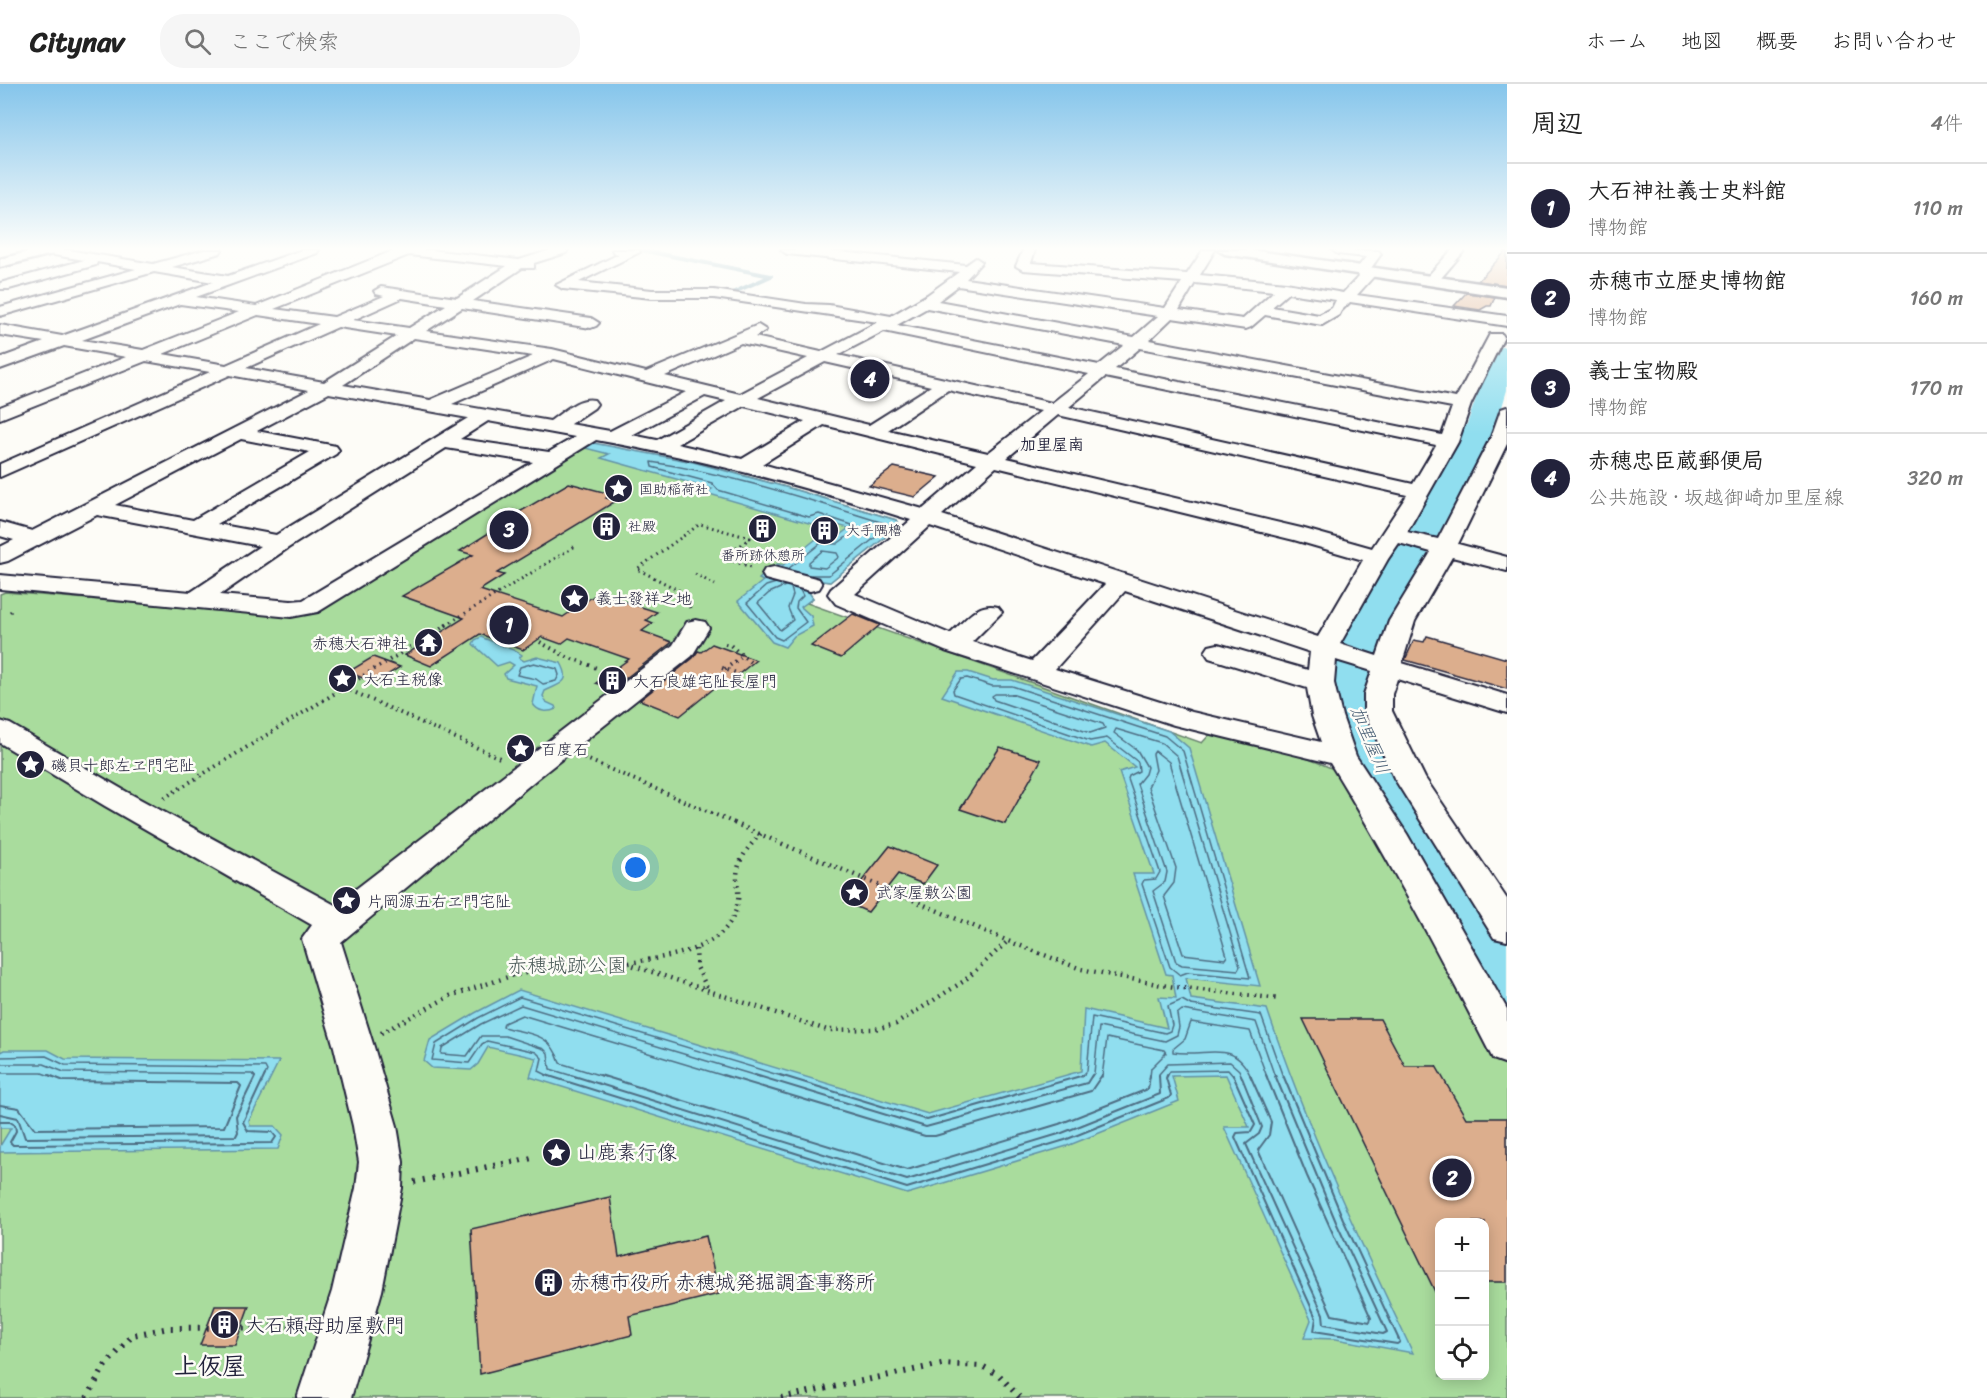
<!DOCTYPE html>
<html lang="ja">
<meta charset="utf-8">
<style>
:root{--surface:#fff;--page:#f6f6f6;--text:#222;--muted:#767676;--line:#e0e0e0;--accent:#22223b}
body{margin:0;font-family:Sriracha,"Klee One",sans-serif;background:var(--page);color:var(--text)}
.controls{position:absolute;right:18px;bottom:18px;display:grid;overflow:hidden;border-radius:12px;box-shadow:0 3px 15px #0003}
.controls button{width:54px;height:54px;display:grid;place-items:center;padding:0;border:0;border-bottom:2px solid var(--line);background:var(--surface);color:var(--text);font:30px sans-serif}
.you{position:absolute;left:636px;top:784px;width:21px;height:21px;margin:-15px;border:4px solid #fff;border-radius:50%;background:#1a73e8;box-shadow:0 0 0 9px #1a73e833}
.badge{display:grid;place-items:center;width:39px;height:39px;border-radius:50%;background:var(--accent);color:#fff;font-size:20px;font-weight:700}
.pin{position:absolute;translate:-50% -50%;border:3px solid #fff;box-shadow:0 2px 6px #0006}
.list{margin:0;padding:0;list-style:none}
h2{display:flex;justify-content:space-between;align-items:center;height:78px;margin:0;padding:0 24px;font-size:26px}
h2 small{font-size:20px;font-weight:400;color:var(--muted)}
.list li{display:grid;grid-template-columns:39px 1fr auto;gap:18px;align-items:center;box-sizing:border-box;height:90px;padding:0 24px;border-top:2px solid var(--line)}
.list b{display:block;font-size:22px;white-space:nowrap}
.list p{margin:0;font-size:20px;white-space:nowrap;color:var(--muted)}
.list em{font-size:20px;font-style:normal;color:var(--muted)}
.icon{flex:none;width:33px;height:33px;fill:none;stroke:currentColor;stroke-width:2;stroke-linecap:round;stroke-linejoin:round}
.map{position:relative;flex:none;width:1507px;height:1314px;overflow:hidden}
header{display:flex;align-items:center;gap:36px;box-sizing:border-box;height:84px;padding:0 30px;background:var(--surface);border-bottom:2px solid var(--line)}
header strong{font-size:28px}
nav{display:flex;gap:33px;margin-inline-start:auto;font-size:21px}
.search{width:420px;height:54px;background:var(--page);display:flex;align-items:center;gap:15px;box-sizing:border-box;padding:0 21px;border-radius:24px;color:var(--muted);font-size:22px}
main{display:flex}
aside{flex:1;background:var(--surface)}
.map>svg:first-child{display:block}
</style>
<header>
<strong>Citynav</strong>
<div class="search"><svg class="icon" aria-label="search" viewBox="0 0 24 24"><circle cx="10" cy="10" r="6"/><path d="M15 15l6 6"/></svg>ここで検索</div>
<nav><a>ホーム</a><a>地図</a><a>概要</a><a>お問い合わせ</a></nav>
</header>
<main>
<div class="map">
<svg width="1507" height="1314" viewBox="0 0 1507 1314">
<rect width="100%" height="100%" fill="#fdfcf7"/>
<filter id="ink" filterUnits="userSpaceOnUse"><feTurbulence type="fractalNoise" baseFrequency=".0167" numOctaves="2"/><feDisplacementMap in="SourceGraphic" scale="12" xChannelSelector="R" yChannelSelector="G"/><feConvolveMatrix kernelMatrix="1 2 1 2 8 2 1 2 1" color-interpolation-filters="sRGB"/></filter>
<g filter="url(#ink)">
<path fill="#a9dc9d" stroke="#667f6c" stroke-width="1.5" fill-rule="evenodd" d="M581,363L693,378L789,404L896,436L899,442L830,498L814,496L805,503L813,514L807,519L1202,659L1212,648C1258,659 1301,669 1344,690L1507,960V1314H0V510L5,508L287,532ZM1440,1138H1484V1292H1440Z"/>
<path fill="#90deef" stroke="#6493a7" stroke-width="1.5" d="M588,358L693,378L789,404L896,436L899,442L830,498L814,496L805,503L813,514L801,523L811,532L813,542L794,552L785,563L772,558L738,517L763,497L759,495L762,492L771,495L773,483L777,480L783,481L820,452L833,456L849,444L817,436L812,440L706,409L712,405L601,374L609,370L581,363Z
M481,553C488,556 518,567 522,571L519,574L524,577L537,573L561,579C573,600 558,600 545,607L543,612L546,618L555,622L556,625C548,629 538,628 533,620L537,602L506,594L504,590L514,581L509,578L497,582L473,560L475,556Z
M958,588H968L993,596H1012L1169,647L1189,664L1260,902L1186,894L1191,915L1267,925C1307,1044 1359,1156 1413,1269L1336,1255L1304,1254L1311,1236L1224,1043H1249L1226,991L1172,992L1179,1017L1067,1062L907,1110L530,993L536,974L488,963L478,980L471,986L432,984L424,977L430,956L475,929L519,906L928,1030L1081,987L1084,925L1167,944L1159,913L1176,914L1172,891L1166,890L1133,790H1154L1119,688L1135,683L1105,659L1091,663L942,612Z
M4,966H48L65,975L279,977L249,1037L250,1042H275L283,1051L278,1065L0,1068V1062L11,1044H0V968Z"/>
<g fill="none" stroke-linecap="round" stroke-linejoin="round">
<path stroke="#4e6d83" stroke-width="1.5" d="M822,467L837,469L839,473L825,484L809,482V478Z
M788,485L821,459L837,460L852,449V441L819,430L809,433L718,406L712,399L652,383L651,378C732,390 809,416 887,440V444L829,491H811
M776,499L766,502L747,519L775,553L782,556L806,538L796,524L797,518L803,512L800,506
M785,502L769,509L758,519L780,546L793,536L788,524L793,511L791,504
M534,579L557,585L559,591L556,597L543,600L536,595L517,591L520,583Z
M967,594L992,602H1012L1165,652L1183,667L1250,894L1188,888L1180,891L1170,883L1142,800L1144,796L1156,795L1160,788L1128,695L1129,692L1139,687L1138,678L1107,654L1090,657L954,610L953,606L961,595Z
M995,610H1011L1103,640L1105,644L1090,649L994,616L992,612Z
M1116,645L1162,659L1177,672L1240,882L1238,886L1182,881L1176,878L1153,807L1165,798L1167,788L1137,700L1145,690L1147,683L1137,666L1114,649Z
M1155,667L1169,678L1227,872L1225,875L1183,870L1164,812L1174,799L1176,784L1148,703L1156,686L1153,670Z
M0,973L46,972L65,981L265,983L267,987L264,993
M0,980H44L64,988L252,990L255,993
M0,989H42L53,993
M551,993L539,987L542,974L536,968L487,957L482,960L469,979L432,976L436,960L478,934L520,913L785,993
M576,993L550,985L548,969L544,965L505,952H481L467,972L441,970L442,964L481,940L521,921L760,993
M605,993L560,979C550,948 531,951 503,943L504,939L522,931L728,993
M1081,993L1087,987L1092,933L1165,949L1170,947L1172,941L1168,922L1182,916L1191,921L1261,931L1283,993
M1091,993L1094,989L1099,943L1165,957L1177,951L1179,943L1177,930L1182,926L1256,938L1275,993
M1102,993L1107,954L1164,966L1166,969L1151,984L1150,993
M1159,993V990L1168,980L1230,978L1239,986L1242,993
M1167,993L1170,987L1228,986L1234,993
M1251,993C1233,953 1207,974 1173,968V965L1185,955L1191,938L1250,947L1267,993"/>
<path stroke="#4e6d83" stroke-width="2" d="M546,991L907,1104L1065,1056L1169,1014L1171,1011L1166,994L1167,991
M571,991L907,1096L1062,1049L1160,1010L1159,991
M600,991L907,1086L1059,1040L1148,1005L1150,991
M723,991L925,1052H935L1091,1007L1102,991
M755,991L926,1043L1087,999L1092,991
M780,991L927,1036L1084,991
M1233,991L1255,1041L1251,1048L1237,1049L1235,1053L1316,1234L1314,1247L1397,1260L1400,1258L1343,1135L1283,991
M1241,991L1262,1043L1259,1050L1246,1060L1323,1230L1324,1240L1383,1250L1387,1248L1336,1138L1275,991
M1250,991L1271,1038L1269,1051L1258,1066L1332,1231L1370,1238L1371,1234L1307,1092L1266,991
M0,1021L19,1024L35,1045L224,1043L241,1002L238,999L64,997L49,991
M0,1030L18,1034L25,1054L236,1052L238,1048L236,1032L255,993L253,991
M0,1038H10L15,1041L16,1047L10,1058L13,1061L272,1059L276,1053L272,1048L248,1047L243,1038L265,991"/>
<path stroke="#6493a7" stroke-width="4" d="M641,166L771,192L732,209"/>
<path fill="#90deef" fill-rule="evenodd" d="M1507,262V306L1497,340L1381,558L1374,609L1392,660L1426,721L1507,850V926L1485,919L1374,721L1344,660L1328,609L1339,558L1467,340L1490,275L1498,264Z"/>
</g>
<path fill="#dcae8d" stroke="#22223b" stroke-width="1.5" d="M1507,166V201L1478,197Z
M1466,209L1495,213L1491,222H1487L1480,226L1454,222Z
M894,383L939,393L915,413L869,402Z
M569,399L611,410L606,414L616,417L497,489L504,491L480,506L563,533L598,509L657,528L646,536L653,539L642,547L672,558L671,559L612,605L596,599L629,575L569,554L561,560L542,553L523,566L480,550L431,582L405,571L464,534L402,512L473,471L460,467L519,430H516Z
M853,530L880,541L841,574L811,562Z
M1427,552L1507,575V605L1405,576L1414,556L1424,558Z
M712,560L756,576L728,599L723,597L680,632L640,616L693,574L698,567L701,568Z
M373,573L400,583L375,599L348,588Z
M1000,663L1041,676L1005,740L960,725Z
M890,762L937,781L923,800L898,790L868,828L845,818Z
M1303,935H1380L1405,982H1436L1466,1034H1507V1198H1485V1138H1440V1218Z
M610,1113L619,1173L706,1152L719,1210L629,1232L632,1251L480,1290L471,1145Z
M215,1222H249L235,1261H200Z"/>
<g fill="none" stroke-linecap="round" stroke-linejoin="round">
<defs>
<path id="minor" d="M42,166H68L153,180L204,166H222L220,169L172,183L228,192L302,166H319L317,169L196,213L256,222L395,166H430L519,176L551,166H568L566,169L534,179V184H522L473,217L591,234L599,239L596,242L591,244L462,224L426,247L552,265L646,288L758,241L766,246L755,253L821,268L878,238L714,214H652L563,205L556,201L619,170L614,169L612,166H639L640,168L579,198L652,206H714L806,220L829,221L891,232L927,211L959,188L787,170L781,166H819L966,181L976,174L982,178L966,195L1165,224L1182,198L1023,186L1016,182L1023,166H1035L1031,179L1187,190L1203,166H1215L1200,191L1286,199L1343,209L1359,192L1355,187L1366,173L1338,170L1332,166L1379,167L1381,170L1369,187L1374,192L1357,211L1507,232V242L1350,218L1341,227L1339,231L1322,241L1265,231L1251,243L1246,245L1172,234L1149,256L1456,314L1490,250H1502L1504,253L1471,320L1458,358L1407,448L1438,455L1491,353L1501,325L1507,323V360L1458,460L1507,473V487L1452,473L1415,537L1402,579L1507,611V629L1397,595L1392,610V627L1425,694L1507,815V857L1494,854L1394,694L1364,627V610L1372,587L1336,576L1334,599L1342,632L1356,672L1407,750L1507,925V980L1493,975C1441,874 1389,775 1330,679L1174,641L945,567L836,520L828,510L831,505L911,436C807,403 703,375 596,356L318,528L291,533L0,505V491L191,508L260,462L97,431L8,477L0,479V463L14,456L0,452V438L32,447L309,306L230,291L0,393V380L210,288L146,277L0,335V323L126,273L64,262L0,285V274L44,258L0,251V241L62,252L213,198L154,188L0,232V223L136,185L97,178L96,181L9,205H0V199L84,176L48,170ZM409,171L507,182L457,214L381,203L374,207L376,210L384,212L334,233L274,225ZM1195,199L1274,207L1243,235L1179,226ZM958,202L1158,232L1134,253L938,217ZM1288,209L1336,216L1332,224L1319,231L1272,223ZM402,214L446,221L409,244L353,236ZM180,220L239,228L143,266L82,256ZM927,224L1124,261L1099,281L897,241ZM258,231L319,240L226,281L163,270ZM338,243L397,252L324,298L246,284ZM884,247L1089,290L1052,319L838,271ZM414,254L533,272L430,316L343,301ZM741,259L808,274L740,310L665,292ZM1140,264L1452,323L1442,351L1115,285ZM554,275L686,308L610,347L570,340L594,324L597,320L594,316C579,312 562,329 550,337L452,320ZM825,278L931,302L869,341L758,314ZM1105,293L1436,361L1413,400L1069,323ZM948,306L1041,327L988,369L888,346ZM329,309L468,334L276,451L217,440L336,370L339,366L336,362L257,347ZM705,312L726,317L657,356L632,351ZM744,322L805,337L742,375L677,360ZM1058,331L1407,411L1372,464L1301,444L1007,374ZM488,337L575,353L549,368L460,355ZM824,341L977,379L923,425L762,380ZM241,355L310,368L193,436L115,421ZM446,364L533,378L303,516L291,517L220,511L288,464ZM996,383L1294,456L1363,476L1318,553L942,431ZM930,442L1105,500L1032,577L972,558L1002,528L998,523C977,517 965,537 950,550L855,510ZM1399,459L1431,468L1389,537L1377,572L1340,560L1388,475ZM1125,507L1310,568L1308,586L1218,560L1209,562L1205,568L1209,574L1307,604L1312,632L1321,658L1192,628L1055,585Z
M1452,166H1465L1436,200H1426L1424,197L1426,194Z
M774,483L819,495L822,500L819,505L810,507L765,495L762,490L765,485Z
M696,536L705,538L709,544L692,572L538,694L341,858L374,963L397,1042L403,1078L402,1104L382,1207L351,1314H297L332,1207L356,1104L359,1078L353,1042L334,963L302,855L312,841L105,722L0,659V637L10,640L127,708L335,821L673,561L687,538Z"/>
<path id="major" d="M36,166H58L56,169L0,183V175Z
M1218,166H1250L1507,203V213L1225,170Z"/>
</defs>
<use href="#minor" stroke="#22223b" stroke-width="4"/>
<use href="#major" stroke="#22223b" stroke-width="5"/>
<path stroke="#22223b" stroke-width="3" stroke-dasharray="1.5 4" stroke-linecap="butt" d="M695,490L715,501
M690,524L686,510L637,485L700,440L750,454L724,474L751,483
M10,528L13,525
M446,541L577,461"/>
<path stroke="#22223b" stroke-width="4" stroke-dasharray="1.5 4.5" stroke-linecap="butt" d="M540,558L567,573L597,584
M725,560L730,561L750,578
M722,584L739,590
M725,585L743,572
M345,604L502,675
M584,674L737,740
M164,714L448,540"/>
<path stroke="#22223b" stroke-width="4.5" stroke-dasharray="1.5 5" stroke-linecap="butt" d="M734,739L1008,857L1081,885L1167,902L1280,915
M696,865L697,883L708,906
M629,879C669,872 731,867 738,816C739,809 737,801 737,793C737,775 750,762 761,749
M381,949L450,912L511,892L584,877L628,880L827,946L875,945L896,940L964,897L1008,857"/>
<path stroke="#22223b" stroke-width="6" stroke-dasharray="2 7" stroke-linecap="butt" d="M414,1098L537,1073
M87,1314L104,1283L133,1251L169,1244L308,1243
M781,1314L942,1280L982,1282L999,1291L1020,1314"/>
<use href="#minor" fill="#fdfcf7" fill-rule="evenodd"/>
<use href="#major" fill="#fdfcf7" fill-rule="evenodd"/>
</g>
</g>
<linearGradient id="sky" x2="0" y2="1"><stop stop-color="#85c5eb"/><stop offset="0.47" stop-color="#fefefb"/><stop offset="1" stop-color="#fefefb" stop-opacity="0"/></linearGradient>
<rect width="1507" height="350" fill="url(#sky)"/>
<defs>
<symbol id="sight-disc" viewBox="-11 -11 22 22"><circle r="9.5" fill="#22223b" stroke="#fdfcf7"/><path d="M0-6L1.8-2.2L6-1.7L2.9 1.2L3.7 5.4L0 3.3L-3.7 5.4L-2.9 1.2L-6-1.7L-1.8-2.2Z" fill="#fff"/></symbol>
<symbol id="building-disc" viewBox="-11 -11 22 22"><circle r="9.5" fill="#22223b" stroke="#fdfcf7"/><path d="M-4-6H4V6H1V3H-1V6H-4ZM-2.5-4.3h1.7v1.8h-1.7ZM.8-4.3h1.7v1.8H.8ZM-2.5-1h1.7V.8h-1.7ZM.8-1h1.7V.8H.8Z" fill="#fff"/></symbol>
<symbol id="temple-disc" viewBox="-11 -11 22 22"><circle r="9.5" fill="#22223b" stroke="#fdfcf7"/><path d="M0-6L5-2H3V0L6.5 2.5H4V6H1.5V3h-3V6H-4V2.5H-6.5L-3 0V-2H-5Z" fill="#fff"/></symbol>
</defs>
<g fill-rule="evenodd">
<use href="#sight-disc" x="602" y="388" width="33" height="33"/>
<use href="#building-disc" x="590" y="426" width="33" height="33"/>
<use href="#building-disc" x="746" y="428" width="33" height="33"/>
<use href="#building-disc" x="808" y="430" width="33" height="33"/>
<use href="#sight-disc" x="558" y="498" width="33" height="33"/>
<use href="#temple-disc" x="412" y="542" width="33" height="33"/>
<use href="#sight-disc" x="326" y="578" width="33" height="33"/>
<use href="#building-disc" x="596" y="580" width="33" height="33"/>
<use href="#sight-disc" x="504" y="648" width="33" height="33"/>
<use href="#sight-disc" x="14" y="664" width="33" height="33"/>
<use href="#sight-disc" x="838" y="792" width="33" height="33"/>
<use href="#sight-disc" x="330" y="800" width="33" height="33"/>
<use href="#sight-disc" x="540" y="1052" width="33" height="33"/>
<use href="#building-disc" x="532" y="1182" width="33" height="33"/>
<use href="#building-disc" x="208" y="1224" width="33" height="33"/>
</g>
<g text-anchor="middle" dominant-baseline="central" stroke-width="5" stroke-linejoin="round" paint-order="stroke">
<g font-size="14" fill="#22223b" stroke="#fdfcf7" text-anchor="start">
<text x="639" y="405">国助稲荷社</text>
<text x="628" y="442">社殿</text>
<text x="846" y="446">大手隅櫓</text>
<text x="763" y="471" text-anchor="middle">番所跡休憩所</text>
</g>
<g font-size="16" font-weight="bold" fill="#22223b" stroke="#fdfcf7">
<text x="1052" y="360">加里屋南</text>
</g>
<g font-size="16" fill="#22223b" stroke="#fdfcf7" text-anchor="start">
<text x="596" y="514">義士發祥之地</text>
<text x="408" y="559" text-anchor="end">赤穂大石神社</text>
<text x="363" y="595">大石主税像</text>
<text x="633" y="597">大石良雄宅阯長屋門</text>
<text x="541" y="665">百度石</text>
<text x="51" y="681">磯貝十郎左ヱ門宅阯</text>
<text x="876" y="808">武家屋敷公園</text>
<text x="367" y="817">片岡源五右ヱ門宅阯</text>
</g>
<g font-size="18" font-style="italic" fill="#435a71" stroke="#fdfcf7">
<text transform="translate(1370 656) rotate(67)">加里屋川</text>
</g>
<g font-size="20" fill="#4a5a58" stroke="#fdfcf7">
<text x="567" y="881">赤穂城跡公園</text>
</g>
<g font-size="20" fill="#22223b" stroke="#fdfcf7" text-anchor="start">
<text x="577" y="1068">山鹿素行像</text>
<text x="570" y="1198">赤穂市役所 赤穂城発掘調査事務所</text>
<text x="245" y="1241">大石頼母助屋敷門</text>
</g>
<g font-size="24" font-weight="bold" fill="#22223b" stroke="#fdfcf7">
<text x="210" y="1282">上仮屋</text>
</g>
</g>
</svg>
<div class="controls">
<button>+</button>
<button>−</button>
<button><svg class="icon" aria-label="locate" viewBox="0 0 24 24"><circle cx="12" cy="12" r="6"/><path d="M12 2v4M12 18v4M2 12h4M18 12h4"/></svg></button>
</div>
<div class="you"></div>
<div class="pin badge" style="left:509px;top:541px">1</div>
<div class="pin badge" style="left:1452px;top:1094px">2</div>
<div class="pin badge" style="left:509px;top:446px">3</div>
<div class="pin badge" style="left:870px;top:295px">4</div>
</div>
<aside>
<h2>周辺<small>4件</small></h2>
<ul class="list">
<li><span class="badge">1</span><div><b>大石神社義士史料館</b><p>博物館</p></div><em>110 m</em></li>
<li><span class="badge">2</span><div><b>赤穂市立歴史博物館</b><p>博物館</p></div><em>160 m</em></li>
<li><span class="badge">3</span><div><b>義士宝物殿</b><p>博物館</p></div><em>170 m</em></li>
<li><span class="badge">4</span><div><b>赤穂忠臣蔵郵便局</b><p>公共施設 · 坂越御崎加里屋線</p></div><em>320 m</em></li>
</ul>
</aside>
</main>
